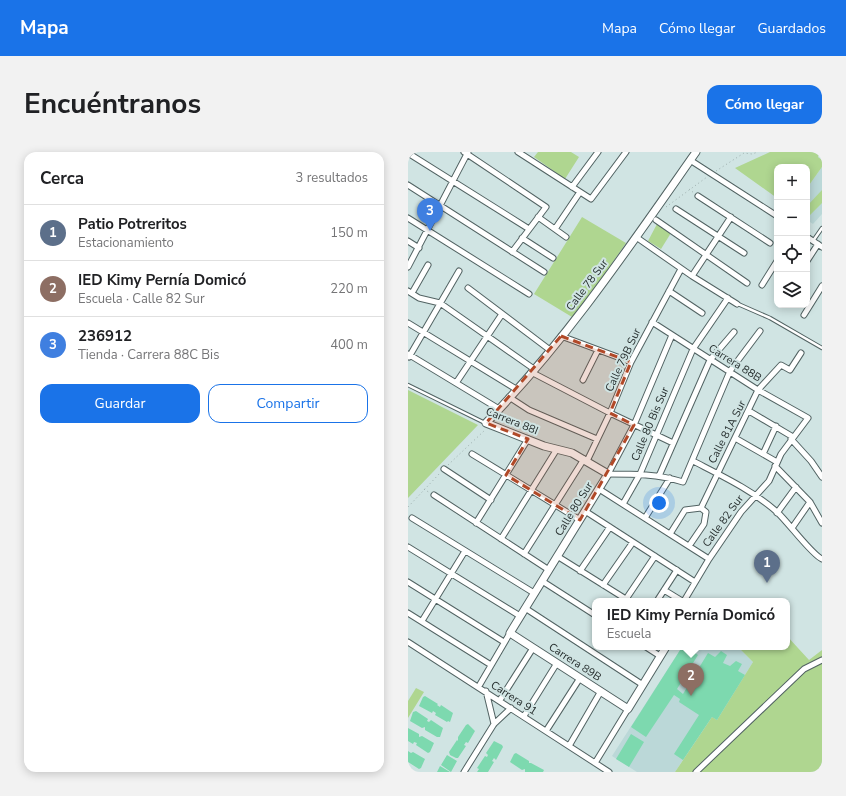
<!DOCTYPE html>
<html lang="es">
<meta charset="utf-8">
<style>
:root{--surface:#fff;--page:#f2f2f2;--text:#202124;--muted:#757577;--line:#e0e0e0;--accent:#1a73e8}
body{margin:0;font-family:"Nunito Sans",sans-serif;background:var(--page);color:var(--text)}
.controls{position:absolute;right:12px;top:12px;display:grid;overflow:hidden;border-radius:8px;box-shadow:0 2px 10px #0003}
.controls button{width:36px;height:36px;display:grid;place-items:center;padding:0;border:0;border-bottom:1px solid var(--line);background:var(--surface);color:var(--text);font:20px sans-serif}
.you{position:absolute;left:251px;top:351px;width:14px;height:14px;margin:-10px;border:3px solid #fff;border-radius:50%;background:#1a73e8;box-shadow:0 0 0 6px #1a73e833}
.badge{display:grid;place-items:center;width:26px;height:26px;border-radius:50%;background:var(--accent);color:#fff;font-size:13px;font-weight:700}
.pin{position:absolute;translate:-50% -33px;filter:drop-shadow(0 1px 2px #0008)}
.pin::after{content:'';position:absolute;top:21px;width:14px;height:12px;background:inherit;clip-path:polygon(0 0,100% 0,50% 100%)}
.popup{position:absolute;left:184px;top:446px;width:198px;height:52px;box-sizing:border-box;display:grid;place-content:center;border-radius:8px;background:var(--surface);filter:drop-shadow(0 1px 3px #0005);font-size:13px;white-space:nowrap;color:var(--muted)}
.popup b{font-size:15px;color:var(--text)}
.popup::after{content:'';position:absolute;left:50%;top:100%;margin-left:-8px;border:8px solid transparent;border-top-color:var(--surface)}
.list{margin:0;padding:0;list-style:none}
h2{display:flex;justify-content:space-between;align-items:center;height:52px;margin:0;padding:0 16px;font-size:17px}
h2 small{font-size:13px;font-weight:400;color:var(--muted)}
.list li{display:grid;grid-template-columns:26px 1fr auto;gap:12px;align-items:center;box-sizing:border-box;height:56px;padding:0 16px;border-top:1px solid var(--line)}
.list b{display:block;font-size:15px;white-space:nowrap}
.list p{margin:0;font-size:13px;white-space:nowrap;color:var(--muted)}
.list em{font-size:13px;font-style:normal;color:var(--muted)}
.actions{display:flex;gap:8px;padding:12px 16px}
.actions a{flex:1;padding:9px 0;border:1px solid var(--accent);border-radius:12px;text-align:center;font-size:14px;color:var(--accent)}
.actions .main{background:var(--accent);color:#fff}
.icon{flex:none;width:22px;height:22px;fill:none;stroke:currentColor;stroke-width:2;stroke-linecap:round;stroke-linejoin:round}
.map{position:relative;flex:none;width:414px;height:620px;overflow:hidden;border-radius:12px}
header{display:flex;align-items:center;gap:24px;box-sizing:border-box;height:56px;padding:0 20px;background:var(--accent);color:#fff}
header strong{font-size:19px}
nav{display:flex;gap:22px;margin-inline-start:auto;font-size:14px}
.intro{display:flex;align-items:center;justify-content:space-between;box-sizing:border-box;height:96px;padding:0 24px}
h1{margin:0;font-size:28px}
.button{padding:10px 18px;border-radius:12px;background:var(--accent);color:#fff;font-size:14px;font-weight:700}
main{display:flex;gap:24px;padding:0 24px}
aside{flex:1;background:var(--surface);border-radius:12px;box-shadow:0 2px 10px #0003}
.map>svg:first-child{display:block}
</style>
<header>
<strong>Mapa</strong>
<nav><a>Mapa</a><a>Cómo llegar</a><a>Guardados</a></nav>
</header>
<div class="intro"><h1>Encuéntranos</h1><a class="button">Cómo llegar</a></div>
<main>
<aside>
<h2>Cerca<small>3 resultados</small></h2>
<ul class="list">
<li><span class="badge" style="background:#5c6f8a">1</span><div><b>Patio Potreritos</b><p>Estacionamiento</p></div><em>150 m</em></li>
<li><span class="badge" style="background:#8d6e63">2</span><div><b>IED Kimy Pernía Domicó</b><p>Escuela · Calle 82 Sur</p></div><em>220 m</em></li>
<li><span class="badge" style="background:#3f7fe0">3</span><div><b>236912</b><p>Tienda · Carrera 88C Bis</p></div><em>400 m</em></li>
</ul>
<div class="actions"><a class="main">Guardar</a><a>Compartir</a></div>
</aside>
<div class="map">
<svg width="414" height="620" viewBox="0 0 414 620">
<rect width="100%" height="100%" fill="#d0e4e3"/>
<path fill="#bbd8d8" d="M414,15V62L405,72L399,68V36Z
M274,495H330L345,510L309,568L303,565L267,620H229L204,604Z"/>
<path fill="#afd690" d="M130,0H163L171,5L157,27L126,5Z
M362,0H412L410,5L414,8V15L399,36V15H369V46L327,16Z
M414,38V51L399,66V54Z
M174,65L218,91L191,130L164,165L126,142Z
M249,72L263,81L253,97L240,89Z
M0,238L70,273L0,346Z
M379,484L401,508L414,498V620H267L304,565L309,568L345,510L330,495H379Z
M8,536L16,540L0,566V549Z"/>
<path fill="#7dd9af" d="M274,495H279L290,503L269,537L275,542L300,501L307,505L313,499L319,503L315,511L322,514L328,509L334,512L330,519L337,523L309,568L304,565L275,608L266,602L291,563L271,550L272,547L266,543L238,585L223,575Z
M17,544L30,552L29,553L32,555L33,553L45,561L42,570L40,569L39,570L27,563L28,561L25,559L24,561L11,554L15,545Z
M8,559L20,567L19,569L21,570L23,568L35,576L32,585H29L17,578V575L14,576L2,569L5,560Z
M60,572L67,579L60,591L58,590L56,593L58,594L50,606H48L42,603L41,600L49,588L50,589V585L58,573Z
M0,576L11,582V585L14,584L26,591L22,600L20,601L8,593L9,591L6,590L5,592L0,589Z
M223,582L236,590L221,615L208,607Z
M86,589L94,593L95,595L88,608L86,606L84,609L86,610L80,620H69L71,617L69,616L77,604L79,605L80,603L78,601Z
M0,599L3,601L5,600L17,607L13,616L11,617L0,610Z
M108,601L121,609V611H123L136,618L135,620H117V617L114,618L102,610L106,602Z
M39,603L49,609L43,620L33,613Z
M32,614L42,620H29Z"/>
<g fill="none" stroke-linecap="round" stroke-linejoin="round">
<defs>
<path id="lane" d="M405,89L414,76
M330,152L362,166L414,196
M0,233L77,271"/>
<path id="street" d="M56,0L138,55L104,100
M110,0L183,47L218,0
M0,1L121,77
M282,8L369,64
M0,33L136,120
M164,35L190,0
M290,44L362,91
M268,57L336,101
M130,65L158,85
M0,66L121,142
M248,68L339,131
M147,77L172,40
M228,85L284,124L329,152
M399,85L414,95
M114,86L145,106
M0,89L11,96
M399,109L410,92
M0,115L60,0
M284,124L323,65
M354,133L369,109
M60,136L142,198
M0,139L11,146L32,151L126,217
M261,139L294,161
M4,141L20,113
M396,163L414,134
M244,170L350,238L400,266L373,302L361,329L333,360L301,407L276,449
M0,171L108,237
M264,183L226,273L200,322C226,322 250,322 275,330L322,219L352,179
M153,184L223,210
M0,202L91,257
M1,205L51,119
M123,220L202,261L265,291
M175,228L190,198
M48,231L94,162
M101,245L121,258L189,287
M341,259L385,285
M327,286L369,310
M383,287L403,309L414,325
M64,302L172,368
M355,302L368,274
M179,309L202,261L223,210L273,117
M285,309C314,324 344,338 369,360C380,370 404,403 414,407
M367,314L402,350L414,371
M36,317L83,348
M251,324L302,208L326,180
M191,337L301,407
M26,343L141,418
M215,352L232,322L285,197L320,146
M177,359L287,430
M369,361L388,335
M4,366L126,441
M237,366L262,326
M68,371L120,287
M384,376L402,350
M262,382L277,358L293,356L350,238L373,213L382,218L393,201
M93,387L149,297
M281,394L296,372L298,360L293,356
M0,395L112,464
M116,402L176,307
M149,404L221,449
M172,419L202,375
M134,429L187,463
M0,430L96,490
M195,433L225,390
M256,438L274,449
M218,447L247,404
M249,449L269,418
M117,456L235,533
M0,461L83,513
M14,469L57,399
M0,490L201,620
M238,495L252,504
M71,534L102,481
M78,539L86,572
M92,548L125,496
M116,564L149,511
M138,579L172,526
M161,594L193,539
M187,611L220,557
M56,620L86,572L103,556
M288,620L396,517L414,508"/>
<path id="secondary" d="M258,495L220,557L102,481L200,322L164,301L136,294L78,271C158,189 222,94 288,0"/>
</defs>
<use href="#lane" stroke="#526363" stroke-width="4.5"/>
<use href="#street" stroke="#526363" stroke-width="7"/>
<use href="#secondary" stroke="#526363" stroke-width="9"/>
<path stroke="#9bacab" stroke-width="1" stroke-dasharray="1 3" stroke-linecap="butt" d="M308,19L336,1L344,2L350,0
M281,37L286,41
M258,55L299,25
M40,313L77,278
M16,337L22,341
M0,355L32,321"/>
<use href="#lane" stroke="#fff" stroke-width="2.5"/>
<use href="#street" stroke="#fff" stroke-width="5"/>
<use href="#secondary" stroke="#fff" stroke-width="7"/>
</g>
<path fill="#b14928" fill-opacity="0.2" stroke="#b14928" stroke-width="3" stroke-dasharray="8 5" stroke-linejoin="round" d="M153,184L223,210L202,261L226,273L172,368L98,323L120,287L78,271Z"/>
<g text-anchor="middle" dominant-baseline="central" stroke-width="4" stroke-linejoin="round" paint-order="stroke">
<g font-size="11" fill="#262e2e" stroke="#d0e4e3">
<text transform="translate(179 133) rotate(-53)">Calle 78 Sur</text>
<text transform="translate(215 208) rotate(-65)">Calle 79B Sur</text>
<text transform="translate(327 211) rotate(32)">Carrera 88B</text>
<text transform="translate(104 269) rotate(22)">Carrera 88I</text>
<text transform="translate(242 272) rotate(-67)">Calle 80 Bis Sur</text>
<text transform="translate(319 280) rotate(-63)">Calle 81A Sur</text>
<text transform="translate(166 357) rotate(-58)">Calle 80 Sur</text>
<text transform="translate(315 369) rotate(-54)">Calle 82 Sur</text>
<text transform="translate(167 510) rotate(33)">Carrera 89B</text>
<text transform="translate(106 546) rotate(33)">Carrera 91</text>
</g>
</g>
</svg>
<div class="controls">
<button>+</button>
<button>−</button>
<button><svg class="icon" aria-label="locate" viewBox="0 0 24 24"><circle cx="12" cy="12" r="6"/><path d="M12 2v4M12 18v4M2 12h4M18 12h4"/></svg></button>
<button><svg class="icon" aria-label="layers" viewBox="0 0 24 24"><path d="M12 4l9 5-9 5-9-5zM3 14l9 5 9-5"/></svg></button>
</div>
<div class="you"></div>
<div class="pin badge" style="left:359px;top:431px;background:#5c6f8a">1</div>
<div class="pin badge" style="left:283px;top:544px;background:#8d6e63">2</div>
<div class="popup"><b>IED Kimy Pernía Domicó</b>Escuela</div>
<div class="pin badge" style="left:22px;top:79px;background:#3f7fe0">3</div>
</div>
</main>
